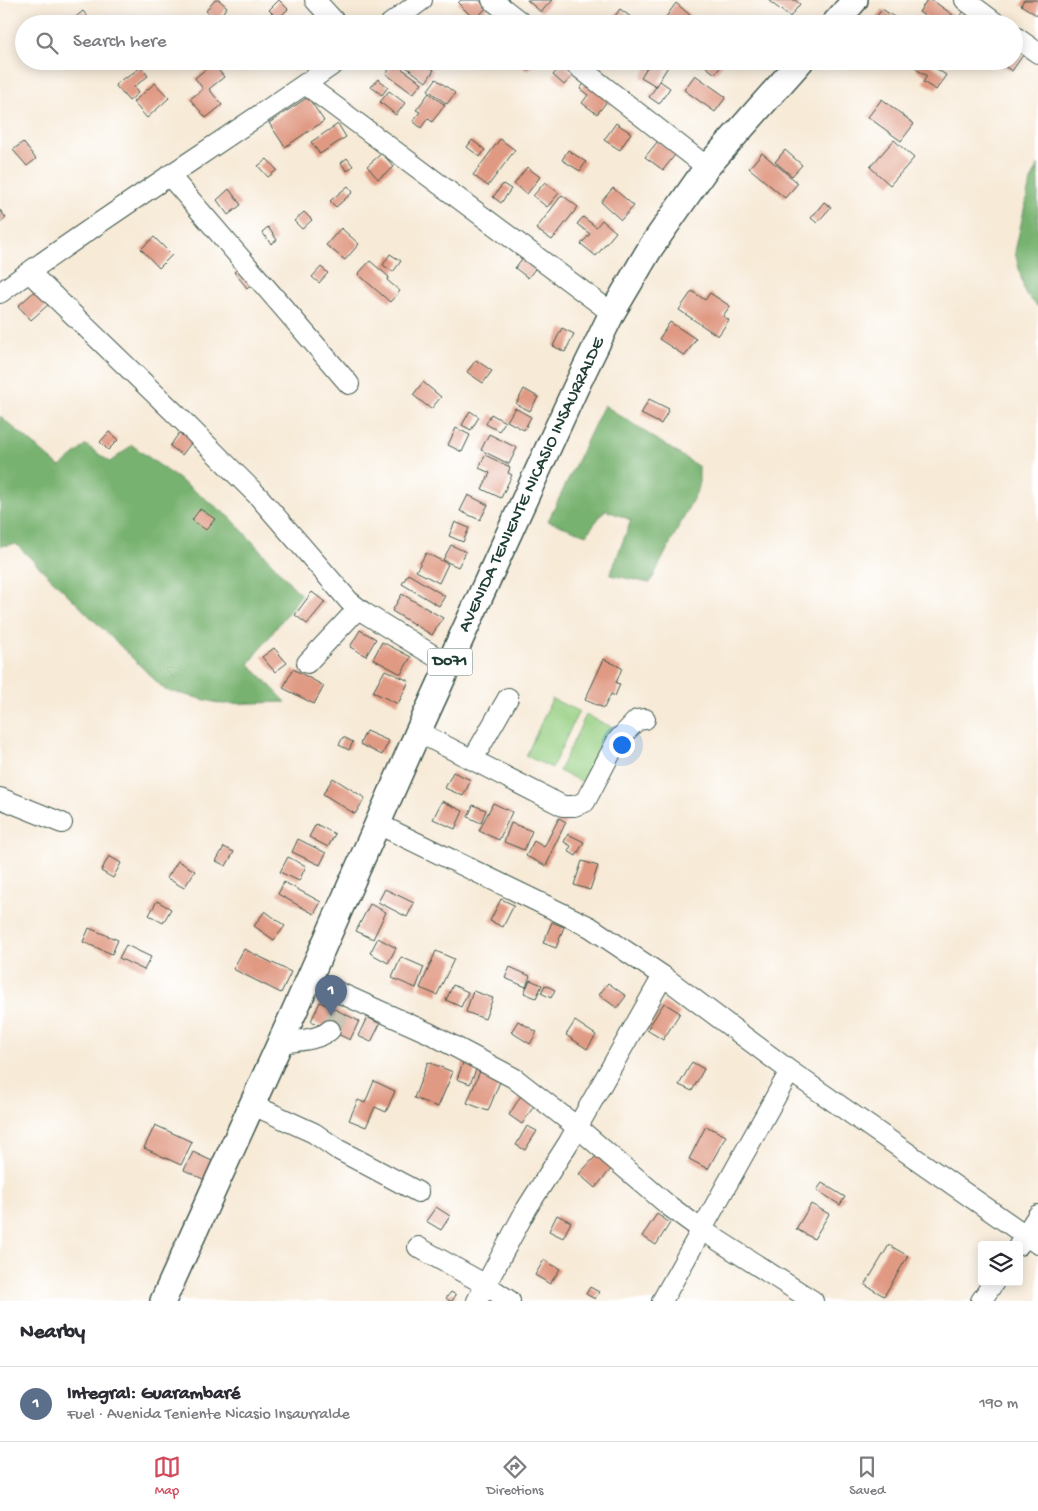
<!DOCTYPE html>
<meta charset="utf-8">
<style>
:root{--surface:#fff;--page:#f7f7f7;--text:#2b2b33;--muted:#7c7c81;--line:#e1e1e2;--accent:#d1495b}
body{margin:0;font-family:"Gochi Hand",sans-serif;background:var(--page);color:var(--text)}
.controls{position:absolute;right:15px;bottom:15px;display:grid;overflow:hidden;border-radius:5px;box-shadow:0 2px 12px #0003}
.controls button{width:45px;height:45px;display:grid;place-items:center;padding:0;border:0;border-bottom:1px solid var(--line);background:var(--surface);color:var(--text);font:25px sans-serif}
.you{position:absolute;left:621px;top:744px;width:18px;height:18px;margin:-12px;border:4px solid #fff;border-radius:50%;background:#1a73e8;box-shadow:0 0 0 8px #1a73e833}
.badge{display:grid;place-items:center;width:32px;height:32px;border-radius:50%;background:var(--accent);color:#fff;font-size:16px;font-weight:700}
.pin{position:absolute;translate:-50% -41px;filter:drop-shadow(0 1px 2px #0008)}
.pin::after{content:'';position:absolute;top:26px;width:18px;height:15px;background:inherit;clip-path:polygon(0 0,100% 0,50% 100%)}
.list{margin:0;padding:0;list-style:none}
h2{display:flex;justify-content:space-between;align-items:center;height:65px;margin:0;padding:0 20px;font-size:21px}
h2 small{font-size:16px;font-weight:400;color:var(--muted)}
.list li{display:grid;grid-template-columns:32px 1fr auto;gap:15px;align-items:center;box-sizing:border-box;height:75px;padding:0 20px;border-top:1px solid var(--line)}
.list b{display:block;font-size:19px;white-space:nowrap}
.list p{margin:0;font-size:16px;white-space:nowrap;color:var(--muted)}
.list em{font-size:16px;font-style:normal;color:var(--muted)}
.icon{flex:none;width:28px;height:28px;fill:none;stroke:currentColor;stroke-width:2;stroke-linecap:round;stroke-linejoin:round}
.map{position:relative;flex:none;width:1038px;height:1301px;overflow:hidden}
.search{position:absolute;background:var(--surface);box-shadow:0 2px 12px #0003;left:15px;right:15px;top:15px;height:55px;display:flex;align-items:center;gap:12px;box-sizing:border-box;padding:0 18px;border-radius:28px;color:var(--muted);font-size:19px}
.sheet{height:140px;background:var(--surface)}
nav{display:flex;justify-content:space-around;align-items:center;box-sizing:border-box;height:70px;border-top:1px solid var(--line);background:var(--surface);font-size:14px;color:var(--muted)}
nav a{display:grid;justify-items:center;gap:2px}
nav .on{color:var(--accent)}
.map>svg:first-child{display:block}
</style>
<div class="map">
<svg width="1038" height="1301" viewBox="0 0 1038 1301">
<rect width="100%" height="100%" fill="#fff"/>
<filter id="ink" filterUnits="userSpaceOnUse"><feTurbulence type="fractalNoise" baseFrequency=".02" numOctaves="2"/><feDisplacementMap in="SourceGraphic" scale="10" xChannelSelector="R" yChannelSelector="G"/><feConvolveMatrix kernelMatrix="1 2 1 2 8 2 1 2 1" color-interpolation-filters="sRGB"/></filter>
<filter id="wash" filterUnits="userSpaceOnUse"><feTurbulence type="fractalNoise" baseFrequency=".0096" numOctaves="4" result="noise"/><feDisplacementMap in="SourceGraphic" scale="20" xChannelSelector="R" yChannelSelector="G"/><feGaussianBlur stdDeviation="1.12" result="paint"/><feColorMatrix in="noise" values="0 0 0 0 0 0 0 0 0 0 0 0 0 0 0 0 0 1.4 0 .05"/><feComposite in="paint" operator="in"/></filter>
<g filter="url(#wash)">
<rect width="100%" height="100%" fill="#f7ead7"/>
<path fill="#96cf82" stroke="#5a865b" d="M552,699L579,711L552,768L526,756Z
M586,715L614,728L587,784L559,771Z"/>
<path fill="#78b270" stroke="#4c7852" d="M1038,165V307L1025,294L1015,252L1029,186Z
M604,405L699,467V487L650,583L610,575L631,520L605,510L586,535L548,521Z
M0,416L60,467L86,445L110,462L132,445L230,517L301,595L249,664L286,702L222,704L165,690L16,544L0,546Z"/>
<g id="blocks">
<path fill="#e09a83" d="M215,0H219L227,7L217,20L206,11Z
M279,0L288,9L278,19L269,10Z
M461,0H479L487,7L475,20L458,3Z
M527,0H552L541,12Z
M770,0H795L800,4L790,17L769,1Z
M927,0H932L953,15L947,24H937L919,12Z
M1024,0H1038V16L1021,5Z
M676,3L690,15L683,24H667L663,21Z
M620,9L631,17L626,24H609Z
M882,9L905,24H879L874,20Z
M966,9L983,24H972L961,15Z
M83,11L94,24H67Z
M221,17L228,24H215Z
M1014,49L1023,55L1012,71L996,61H1014Z
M398,61H422L434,70L426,82Z
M515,61H535L528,71Z
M651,61H663L669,65L656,86L641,77Z
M708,61H718L722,65L715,74L705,66Z
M921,61H925L946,75L936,90L923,82L927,76L916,69Z
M213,63L224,77L209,89L222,105L206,118L190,99L203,89L195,78Z
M394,63L422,83L413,94L386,74Z
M563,64L574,74L564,85L553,75Z
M141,67L148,76L134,87L138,93L129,101L115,85L125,77L126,78Z
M695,75L726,97L715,112L684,90Z
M378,79L388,87L382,95L371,87Z
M436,79L455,93L447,104L428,90Z
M586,81L609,99L597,114L582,103L588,95L580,89Z
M660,81L670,88L659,104L649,97Z
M155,83L169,98L147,118L133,102Z
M389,91L405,103L396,115L380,102Z
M429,93L445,105L432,122L428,118L421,128L413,121L420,112L416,110Z
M308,97L324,121L285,147L269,123Z
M882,99L914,124L901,141L868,117Z
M616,123L631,133L620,150L604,140Z
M338,124L346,137L320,154L311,142Z
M500,139L515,150L488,186L473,175Z
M472,140L485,150L480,157L467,147Z
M894,140L914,158L890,185L870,167Z
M658,141L675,155L663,170L645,157Z
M23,142L36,159L27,166L13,150Z
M568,150L586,162L580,171L562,160Z
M785,150L802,165L792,176L775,162Z
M382,153L394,167L378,179L367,166Z
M762,153L798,183L785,198L749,168Z
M347,158L353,166L347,171L341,163Z
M267,159L277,170L268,177L258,166Z
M527,167L540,177L527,194L514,184Z
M545,182L559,193L547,207L533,196Z
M503,184L511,189L501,203L493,197Z
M348,186L353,192L336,207L330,201Z
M613,188L634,206L621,220L601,202Z
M229,189L241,205L228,215L217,200Z
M562,195L578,207L552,240L536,229Z
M824,202L831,207L817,223L811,218Z
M0,210L6,218L0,223Z
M304,212L312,220L302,229L294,221Z
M583,217L596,227L602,220L616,232L596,256L581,244L590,234L577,224Z
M268,227L277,240L271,244L262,232Z
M341,228L359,244L345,260L326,245Z
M154,237L172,255L159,268L141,249Z
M390,254L401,261L393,272L383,265Z
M525,255L538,265L528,278L515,268Z
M370,261L389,277L387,280L400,291L390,302L358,274Z
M245,264L258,279L247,288L234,272Z
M321,267L328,273L319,283L312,277Z
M36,290L49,304L31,320L18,306Z
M692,291L705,300L710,293L730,306L723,316L729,320L718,336L679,310Z
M670,322L696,339L685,356L659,339Z
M562,328L574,334L565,352L553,346Z
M476,360L492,371L483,383L467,372Z
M423,382L441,397L431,409L413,395Z
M524,389L538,397L530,411L516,404Z
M649,399L669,409L661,424L641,414Z
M515,408L531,417L524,430L507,421Z
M470,411L479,417L471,430L462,425Z
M491,414L505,422L499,431L486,424Z
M456,428L470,435L462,452L448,445Z
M182,429L195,438L182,455L170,446Z
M109,432L118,440L108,450L100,442Z
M489,434L517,448L509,464L481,450Z
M485,455L510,467L508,473L512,475L501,498L482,489L490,473L479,468Z
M468,495L488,505L480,520L460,511Z
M200,509L215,519L206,530L192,520Z
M455,522L469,528L463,542L449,536Z
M451,545L466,552L458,567L443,560Z
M426,553L448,564L439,583L416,571Z
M408,574L445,596L439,606L402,584Z
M312,592L325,602L307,624L295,615Z
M402,594L443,618L432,635L392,611Z
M360,630L376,639L366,656L350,647Z
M382,642L411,657L401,674L373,659Z
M274,648L287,663L275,672L262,657Z
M604,659L622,668L616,683L620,684L615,696L611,694L604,708L585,700Z
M293,669L324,686L314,704L283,688Z
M385,670L409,681L398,704L373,692Z
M366,731L389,741L382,755L360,744Z
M343,737L353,742L349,750L339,745Z
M453,772L471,780L463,796L445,788Z
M333,778L365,798L355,814L323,794Z
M442,801L463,811L455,829L433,819Z
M493,803L512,812L499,840L479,831Z
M473,805L486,810L481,823L468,817Z
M559,818L566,822L552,851H553L546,866L526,856L534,841L544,847Z
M511,823L532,831L524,850L504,842Z
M316,824L335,834L328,847L309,837Z
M568,834L584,842L576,856L568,851L571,846L564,842Z
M298,839L326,853L320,865L292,852Z
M224,847L234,852L226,866L216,861Z
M109,856L121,863L113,878L101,871Z
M288,857L306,866L299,881L280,872Z
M178,861L195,871L184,888L167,878Z
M582,861L598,866L590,890L574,885Z
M284,882L321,902L314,914L278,894Z
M385,889L414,903L407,917L378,902Z
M501,899L514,905L503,927L490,921Z
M157,901L171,909L163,923L149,915Z
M370,904L386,912L373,939L356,931Z
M265,911L285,926L274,940L254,926Z
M552,922L564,927L556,948L543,943Z
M89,928L118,940L112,954L83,942Z
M378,938L396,948L388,963L370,953Z
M126,945L151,957L144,970L119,958Z
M244,949L291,972L281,993L233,969Z
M436,951L454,959L437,995L420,988Z
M401,957L424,967L416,988L392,978Z
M510,967L530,976L526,987L505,978Z
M530,980L542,985L536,998L524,993Z
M608,983L626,996L617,1008L599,995Z
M453,985L468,992L461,1007L446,1000Z
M545,985L555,990L551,998L541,993Z
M473,991L493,998L485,1019L466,1012Z
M320,1002L359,1021L350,1040L311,1021Z
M664,1003L680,1013L663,1040L647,1030Z
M367,1017L380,1024L371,1042L358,1036Z
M518,1021L537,1032L530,1044L511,1032Z
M575,1021L596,1035L587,1049L566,1035Z
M464,1060L478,1065L470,1084L457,1079Z
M428,1062L453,1072L438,1107L414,1098Z
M692,1062L704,1069L692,1091L679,1085Z
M480,1071L501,1079L488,1111L467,1103Z
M374,1081L395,1091L386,1112L375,1107L366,1127L349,1120L358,1100L365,1103Z
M522,1094L536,1103L522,1124L509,1115Z
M155,1125L192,1142L181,1165L144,1148Z
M527,1126L537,1131L525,1150L516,1145Z
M706,1126L726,1136L708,1169L689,1159Z
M193,1152L214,1162L205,1180L184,1170Z
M597,1155L612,1168L595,1188L579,1174Z
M822,1183L845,1197L840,1205L817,1190Z
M811,1204L829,1214L814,1239L796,1229Z
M436,1207L450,1216L441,1230L426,1221Z
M657,1214L670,1223L656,1245L642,1236Z
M557,1215L571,1222L563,1238L549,1231Z
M889,1245L908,1256L884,1296L865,1285Z
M544,1260L560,1269L550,1284L535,1275Z
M590,1287L599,1292L595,1299L586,1294Z
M451,1292L456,1295L452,1301H450L446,1298Z"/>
</g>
</g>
<g filter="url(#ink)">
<use href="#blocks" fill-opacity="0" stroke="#3f574c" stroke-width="1"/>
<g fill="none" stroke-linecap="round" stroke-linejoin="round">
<path stroke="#ccc7b6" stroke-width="20" stroke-dasharray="20 10" stroke-linecap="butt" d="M330,1030L340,1011"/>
<defs>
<path id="minor" d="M315,0L337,24
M492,0L523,24
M965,0L997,24
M390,24L422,0
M1014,36L1038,53
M571,61L707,167
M305,84L612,313
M169,175L349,384
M29,272L183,421L259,497L349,601L363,612L449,665
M0,293C110,212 226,140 338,61
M307,663L352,615L356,607
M418,732L563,806H574L585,802L617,741L637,720L645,719
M473,759L508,698
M0,798L62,823
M378,824L590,927L663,976L790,1071L1038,1244
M309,979L429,1033L514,1078L577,1127L669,1206L702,1230L813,1301
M280,1043C294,1041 320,1040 330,1030
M251,1104L314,1133L337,1149L418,1192
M1019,1245L1038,1215
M418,1247L486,1285L510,1301
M477,1301L527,1208L569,1142L663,976
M662,1301L790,1071
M981,1301L994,1282"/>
<path id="major" d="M834,24L855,0
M163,1301L309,979L418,732L576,387L612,313L651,247L707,167L801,61"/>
</defs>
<use href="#minor" stroke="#3f574c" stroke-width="22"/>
<use href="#major" stroke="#3f574c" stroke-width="28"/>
<use href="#minor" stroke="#fff" stroke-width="20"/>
<use href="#major" stroke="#fff" stroke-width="25"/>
</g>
</g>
<g text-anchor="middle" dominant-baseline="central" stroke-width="4.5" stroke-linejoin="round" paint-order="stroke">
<rect fill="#fff" stroke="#627771" stroke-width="1" x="427.5" y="648.5" width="45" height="27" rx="4"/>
<g font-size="16" font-weight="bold" fill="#1f3d34">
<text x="450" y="662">D071</text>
</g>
<g font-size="18" fill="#1f3d34" stroke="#fff">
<text transform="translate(532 485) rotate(-65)">AVENIDA TENIENTE NICASIO INSAURRALDE</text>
</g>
</g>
</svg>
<div class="controls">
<button><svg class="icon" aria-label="layers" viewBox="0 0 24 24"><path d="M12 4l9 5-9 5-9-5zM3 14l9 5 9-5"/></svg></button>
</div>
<div class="you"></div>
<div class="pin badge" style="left:331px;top:1016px;background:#5c6f8a">1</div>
<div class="search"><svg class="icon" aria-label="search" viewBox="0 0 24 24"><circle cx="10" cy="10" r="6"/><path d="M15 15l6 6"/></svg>Search here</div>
</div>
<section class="sheet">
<h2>Nearby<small></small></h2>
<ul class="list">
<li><span class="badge" style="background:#5c6f8a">1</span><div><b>Integral: Guarambaré</b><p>Fuel · Avenida Teniente Nicasio Insaurralde</p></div><em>190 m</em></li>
</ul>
</section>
<nav>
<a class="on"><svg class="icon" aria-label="map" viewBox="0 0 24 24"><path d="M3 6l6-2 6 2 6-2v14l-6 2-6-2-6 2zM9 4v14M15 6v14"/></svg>Map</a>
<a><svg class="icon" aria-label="directions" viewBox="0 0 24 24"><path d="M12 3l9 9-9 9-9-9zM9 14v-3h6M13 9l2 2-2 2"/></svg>Directions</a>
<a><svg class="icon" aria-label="saved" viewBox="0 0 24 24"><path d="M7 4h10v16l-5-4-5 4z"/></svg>Saved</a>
</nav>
